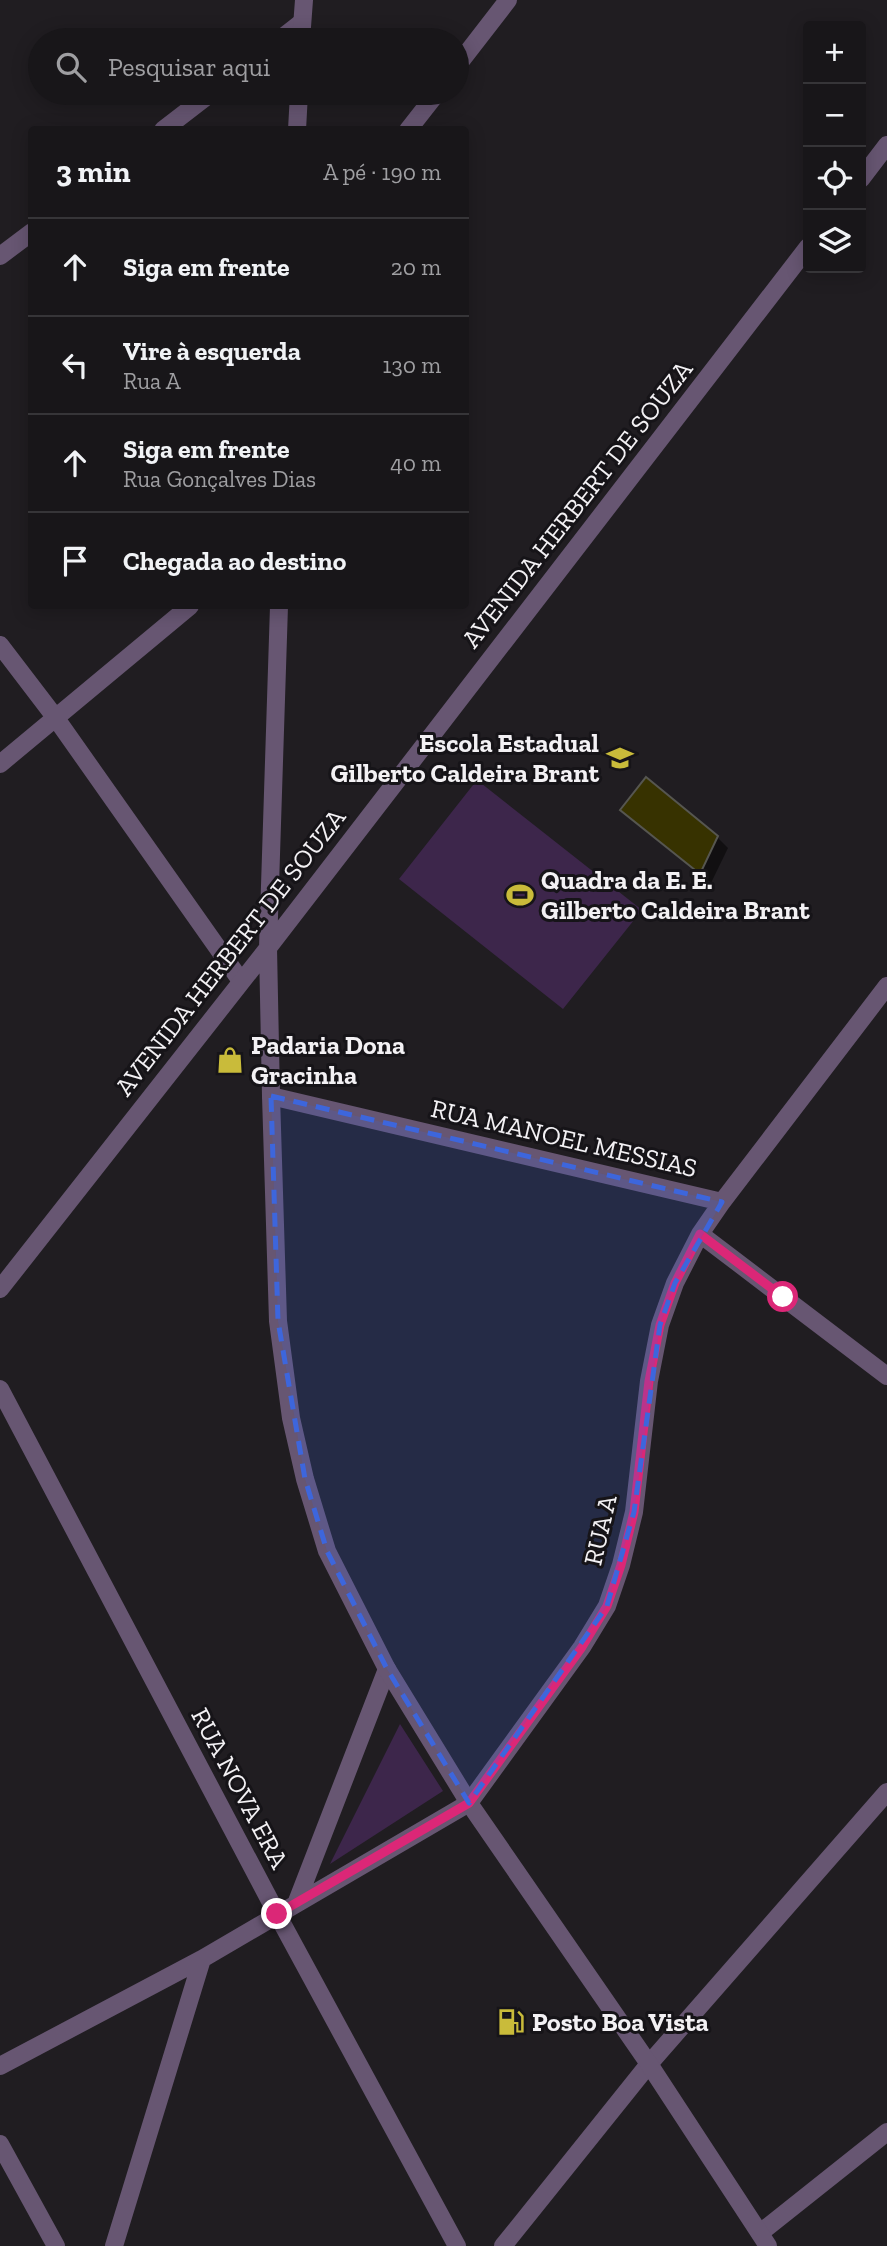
<!DOCTYPE html>
<html lang="pt">
<meta charset="utf-8">
<style>
:root{--surface:#181619;--page:#252326;--text:#f1f3f6;--muted:#9f9fa2;--line:#363538}
body{margin:0;font-family:"Zilla Slab",serif;background:var(--page);color:var(--text)}
.controls{position:absolute;right:21px;top:21px;display:grid;overflow:hidden;border-radius:7px;box-shadow:0 4px 18px #0003}
.controls button{width:63px;height:63px;display:grid;place-items:center;padding:0;border:0;border-bottom:2px solid var(--line);background:var(--surface);color:var(--text);font:35px sans-serif}
.stop{position:absolute;width:21px;height:21px;margin:-16px;border:5px solid #db2777;border-radius:50%;background:#fff}
.stop.end{background:#db2777;border-color:#fff;box-shadow:0 2px 7px #0008}
.list{margin:0;padding:0;list-style:none}
h2{display:flex;justify-content:space-between;align-items:center;height:91px;margin:0;padding:0 28px;font-size:30px}
h2 small{font-size:23px;font-weight:400;color:var(--muted)}
.list li{display:grid;grid-template-columns:46px 1fr auto;gap:21px;align-items:center;box-sizing:border-box;height:98px;padding:0 28px;border-top:2px solid var(--line)}
.list b{display:block;font-size:26px;white-space:nowrap}
.list p{margin:0;font-size:23px;white-space:nowrap;color:var(--muted)}
.list em{font-size:23px;font-style:normal;color:var(--muted)}
.icon{flex:none;width:38px;height:38px;fill:none;stroke:currentColor;stroke-width:2;stroke-linecap:round;stroke-linejoin:round}
.map{position:relative;flex:none;width:887px;height:2246px;overflow:hidden}
.search{position:absolute;background:var(--surface);box-shadow:0 4px 18px #0003;left:28px;top:28px;width:441px;height:77px;display:flex;align-items:center;gap:18px;box-sizing:border-box;padding:0 24px;border-radius:38px;color:var(--muted);font-size:26px}
.panel{position:absolute;background:var(--surface);box-shadow:0 4px 18px #0003;left:28px;top:126px;width:441px;height:483px;border-radius:7px}
.map>svg:first-child{display:block}
</style>
<div class="map">
<svg width="887" height="2246" viewBox="0 0 887 2246">
<rect width="100%" height="100%" fill="#201d21"/>
<path fill="#3d264b" d="M477,780L642,910L563,1009L399,879Z
M400,1724L443,1791L330,1864Z"/>
<path fill="#0007" d="M622,810L717,837L728,848L711,883Z"/>
<path fill="#373200" stroke="#565650" stroke-width="2" d="M646,777L718,836L700,874L620,810Z"/>
<g fill="none" stroke-linecap="round" stroke-linejoin="round">
<path stroke="#675672" stroke-width="18" d="M279,40L302,22
M457,66L508,0
M163,130L211,93
M408,130L437,93
M0,256L32,232
M0,645L55,717L241,981
M0,764L190,606
M271,1096L722,1202
M700,1234L887,1376
M0,1389L277,1914L457,2246
M296,1904L387,1669
M0,2066L202,1959L469,1803L582,1647L607,1606L621,1565L634,1512L649,1381L660,1325L675,1283L700,1234L722,1202L887,986
M760,2233L887,2132
M114,2246L202,1959
M503,2246L649,2064L887,1792"/>
<path stroke="#675672" stroke-width="18" d="M301,40L304,0
M297,130L299,93
M861,179L887,145
M279,606L268,948L271,1096L278,1321L291,1418L305,1479L327,1551L387,1669L469,1803L649,2064L768,2246
M0,1289L268,948L808,247
M0,2144L56,2246"/>
</g>
<g fill="none" stroke-linecap="round" stroke-linejoin="round">
<path stroke="#db2777" stroke-width="9" d="M277,1914L469,1803L582,1647L607,1606L621,1565L634,1512L649,1381L660,1325L675,1283L700,1234L783,1297"/>
</g>
<path fill="#3d66dc" fill-opacity="0.2" stroke="#3d66dc" stroke-width="5" stroke-dasharray="14 9" stroke-linejoin="round" d="M271,1096L722,1202L675,1283L660,1325L634,1512L607,1606L469,1803L387,1669L327,1551L305,1479L278,1321Z"/>
<defs>
<symbol id="school-bare" viewBox="-9 -9 18 18"><path d="M0-5L7-2L0 1L-7-2ZM-4 1L0 2.5L4 1V4Q0 6-4 4Z" fill="#c9bb3a" stroke="#161418" stroke-width="2.5" paint-order="stroke"/></symbol>
<symbol id="stadium-bare" viewBox="-9 -9 18 18"><path d="M0-5a6.5 5 0 1 0 0 10a6.5 5 0 1 0 0-10ZM-3.5-1.8h7v3.6h-7Z" fill="#c9bb3a" stroke="#161418" stroke-width="2.5" paint-order="stroke"/></symbol>
<symbol id="shop-bare" viewBox="-9 -9 18 18"><path d="M-5-2.5h2.3a2.7 3.5 0 0 1 5.4 0H5L5.5 6h-11ZM-1.5-2.5h3a1.5 2.3 0 0 0-3 0Z" fill="#c9bb3a" stroke="#161418" stroke-width="2.5" paint-order="stroke"/></symbol>
<symbol id="fuel-bare" viewBox="-9 -9 18 18"><path d="M-5.5-6h7V0h2V4h1.3V-2.5L3-4.5l.8-.8L6-3V5H2.5V1h-1V6h-7ZM-4.2-4.7v3.2H.2V-4.7Z" fill="#c9bb3a" stroke="#161418" stroke-width="2.5" paint-order="stroke"/></symbol>
</defs>
<g fill-rule="evenodd">
<use href="#school-bare" x="601" y="739" width="38" height="38"/>
<use href="#stadium-bare" x="501" y="876" width="38" height="38"/>
<use href="#shop-bare" x="211" y="1041" width="38" height="38"/>
<use href="#fuel-bare" x="492" y="2003" width="38" height="38"/>
</g>
<g text-anchor="middle" dominant-baseline="central" stroke-width="6" stroke-linejoin="round" paint-order="stroke">
<g font-size="26" fill="#f3f1f4" stroke="#161418">
<text transform="translate(577 504) rotate(-52)">AVENIDA HERBERT DE SOUZA</text>
<text transform="translate(230 952) rotate(-52)">AVENIDA HERBERT DE SOUZA</text>
<text transform="translate(564 1138) rotate(13)">RUA MANOEL MESSIAS</text>
<text transform="translate(600 1530) rotate(-77)">RUA A</text>
<text transform="translate(240 1788) rotate(62)">RUA NOVA ERA</text>
</g>
<g font-size="26" font-weight="bold" fill="#f3f1f4" stroke="#161418" text-anchor="start">
<text x="599" y="743" text-anchor="end">Escola Estadual<tspan x="599" dy="30">Gilberto Caldeira Brant</tspan></text>
<text x="541" y="880">Quadra da E. E.<tspan x="541" dy="30">Gilberto Caldeira Brant</tspan></text>
<text x="251" y="1045">Padaria Dona<tspan x="251" dy="30">Gracinha</tspan></text>
<text x="532" y="2022">Posto Boa Vista</text>
</g>
</g>
</svg>
<div class="controls">
<button>+</button>
<button>−</button>
<button><svg class="icon" aria-label="locate" viewBox="0 0 24 24"><circle cx="12" cy="12" r="6"/><path d="M12 2v4M12 18v4M2 12h4M18 12h4"/></svg></button>
<button><svg class="icon" aria-label="layers" viewBox="0 0 24 24"><path d="M12 4l9 5-9 5-9-5zM3 14l9 5 9-5"/></svg></button>
</div>
<div class="stop" style="left:783px;top:1297px"></div>
<div class="stop end" style="left:277px;top:1914px"></div>
<div class="search"><svg class="icon" aria-label="search" viewBox="0 0 24 24"><circle cx="10" cy="10" r="6"/><path d="M15 15l6 6"/></svg>Pesquisar aqui</div>
<section class="panel">
<h2>3 min<small>A pé · 190 m</small></h2>
<ul class="list">
<li><svg class="icon" aria-label="ahead" viewBox="0 0 24 24"><path d="M12 20V5M6 11l6-6 6 6"/></svg><div><b>Siga em frente</b></div><em>20 m</em></li>
<li><svg class="icon" aria-label="left" viewBox="0 0 24 24"><path d="M17 20v-9H6M10 6l-5 5 5 5"/></svg><div><b>Vire à esquerda</b><p>Rua A</p></div><em>130 m</em></li>
<li><svg class="icon" aria-label="ahead" viewBox="0 0 24 24"><path d="M12 20V5M6 11l6-6 6 6"/></svg><div><b>Siga em frente</b><p>Rua Gonçalves Dias</p></div><em>40 m</em></li>
<li><svg class="icon" aria-label="arrive" viewBox="0 0 24 24"><path d="M6 21V4h12l-3 4 3 4H6"/></svg><div><b>Chegada ao destino</b></div></li>
</ul>
</section>
</div>
